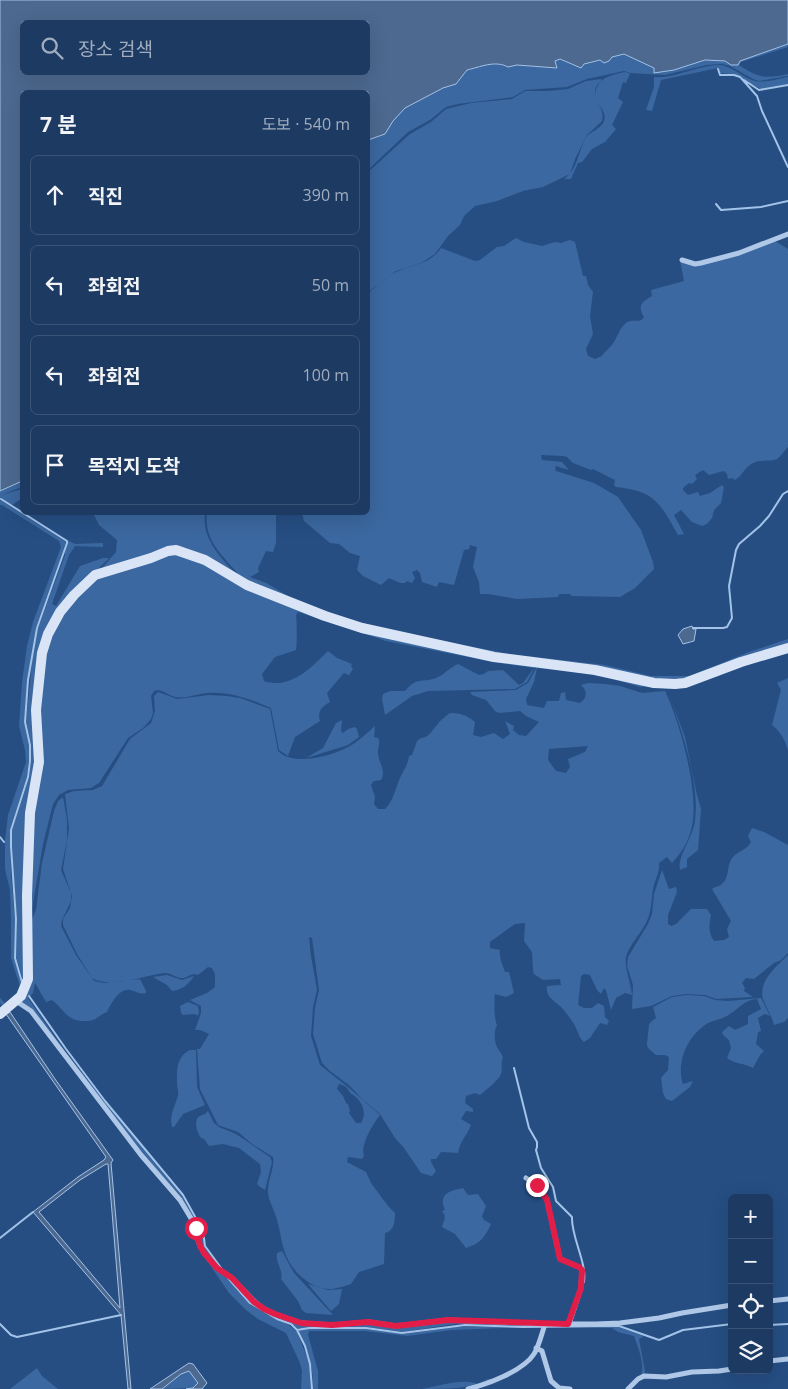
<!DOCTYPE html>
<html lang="ko">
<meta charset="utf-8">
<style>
:root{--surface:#1c3a62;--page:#29456b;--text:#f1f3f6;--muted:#a0adbe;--line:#3a5477}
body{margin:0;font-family:"Open Sans","Noto Sans KR",sans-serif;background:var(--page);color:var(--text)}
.controls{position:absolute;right:15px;bottom:15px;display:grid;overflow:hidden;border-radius:8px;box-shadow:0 5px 20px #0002}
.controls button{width:45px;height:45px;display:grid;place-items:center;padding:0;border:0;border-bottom:1px solid var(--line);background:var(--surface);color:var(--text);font:25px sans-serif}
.stop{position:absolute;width:15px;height:15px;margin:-11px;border:4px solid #e11d48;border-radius:50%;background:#fff}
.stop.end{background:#e11d48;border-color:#fff;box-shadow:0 1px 5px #0008}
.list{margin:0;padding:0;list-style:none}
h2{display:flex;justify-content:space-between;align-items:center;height:65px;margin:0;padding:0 20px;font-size:21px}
h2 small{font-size:16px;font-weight:400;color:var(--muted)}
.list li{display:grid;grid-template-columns:32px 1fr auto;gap:15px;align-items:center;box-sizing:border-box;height:80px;margin:0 10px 10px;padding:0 10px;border:1px solid var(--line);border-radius:8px}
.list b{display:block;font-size:19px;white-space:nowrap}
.list em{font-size:16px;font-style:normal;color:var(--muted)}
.icon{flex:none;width:28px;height:28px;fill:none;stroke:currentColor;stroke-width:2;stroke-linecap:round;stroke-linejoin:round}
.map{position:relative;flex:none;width:788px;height:1389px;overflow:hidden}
.search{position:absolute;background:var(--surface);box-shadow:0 5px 20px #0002;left:20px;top:20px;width:350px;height:55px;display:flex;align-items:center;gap:12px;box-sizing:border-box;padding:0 18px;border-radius:8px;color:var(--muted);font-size:19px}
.panel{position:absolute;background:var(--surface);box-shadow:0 5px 20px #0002;left:20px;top:90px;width:350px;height:425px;border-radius:8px}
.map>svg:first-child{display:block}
</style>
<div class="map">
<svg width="788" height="1389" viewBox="0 0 788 1389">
<rect width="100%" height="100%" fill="#264e83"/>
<path fill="#3b68a0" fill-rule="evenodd" d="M788,44V47L741,62L739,65C758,78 766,79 788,74V76L759,81L753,79L730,66L722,64L707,65L665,75L630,73L624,71L587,79L567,87L525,90L513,97L458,104L446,107L430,120L408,132L368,170V140L385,134L393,121L405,108L443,88L456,84L467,70C473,69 478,66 483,65C490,63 502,64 508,67L517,65L557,68L555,61L559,59L580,68L584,64L624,54L654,68V72L674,70L705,60L725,61L731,65H737L740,61Z
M720,65C733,67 741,76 752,80C763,84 777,79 788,77V84L762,89C744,82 743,74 720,73L718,68L661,80L652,111L646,110L654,87V77C676,79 697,65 720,65Z
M626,72L630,74L626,83L623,82L618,98L623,102L612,125L616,129L605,142L592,149L582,162L578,163L571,179H564C578,170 578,150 587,136C592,131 602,128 604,121C607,112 599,107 596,99C590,80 612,74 626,72Z
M602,79C585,102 606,102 602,121L587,135L575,159L570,174L543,187L523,191L497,201L475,206L464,216L460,225L448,236L435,254L421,263L396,271L368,292V172L410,134L431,122L446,109L471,103L512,99L525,91H548L568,89L586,81Z
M516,238L524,242L542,246L555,242L561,243L570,240L575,242L583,276H586L588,285L593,292L590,316L593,334L586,349L588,356L595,359L602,356C605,351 607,351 610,347C617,341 618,329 626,323C633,318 640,324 644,317C643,315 641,313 641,310C639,303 647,299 652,296L651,290L684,281L680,260L694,265L775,241L788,249V447C784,451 781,456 777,459C770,462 761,459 753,463C745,467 742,476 735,480L732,478L728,479L727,474L724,471L709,475L703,470L695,475L697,479L692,484L689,483L683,488V490L688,495L698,492L700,496L710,493L722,485L724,487L721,503L714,510L712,518L707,524L702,526L692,522L681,510L674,515L684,534L678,535C660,503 655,491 616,487L614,485L615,480L593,469L591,470L573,463L567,457L563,456L541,455L542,460L562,462L569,470L556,466L555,467L556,471L594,483L618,497L641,530L653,562L654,569L635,588L620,597L572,596L570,594H559L558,597L517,599L488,594H480L479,582L473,567L477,547L470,545L469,549L464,550L454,585L439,582L437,587L422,582L420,573L417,570L412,572L415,578L412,583L407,581L405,583H400L389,578L381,585L363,576L357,570L360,556L350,553L339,544L330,543L304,521L302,513L368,512V293C377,286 386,277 396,272C412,264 430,265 441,248L475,261L480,260L497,247L504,246Z
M22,481V487L1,495L22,489V498L12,505L0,499V491Z
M0,500L66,542L36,628L28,679L24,722L30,744L29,760L27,777L10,829L11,874L15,919L14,958L23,986V980L16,957L17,919L11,847L12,829L29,776L31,761V745L26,721L34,642L38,628L65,555L64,550L68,542L67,540L75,544L103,543V547L75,546L69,555L52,604L56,606L80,566L103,558H109L72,595L59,611L44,640L37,667L33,707L36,757L28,806L25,895L26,983L21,993L0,1012V1009L3,1007L0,1003V998L6,1004L21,990L11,958V920L10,890L5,869V840L8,815L26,762L25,750L19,726L22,682L27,646L33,622L61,547L59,541L2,505H0Z
M93,513H205C201,542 225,561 242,581L185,549L102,568L116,552L117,540L99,525Z
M207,513H276V543L273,552L266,551L258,568L259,572L250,577L266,583L300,603L375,627L509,654L605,665L651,676H690L749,652L788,639V647C771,652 754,656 737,662C718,669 697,680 676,682C646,685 616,670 587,666C482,653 374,639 278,595C268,590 256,587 246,582C241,579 237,572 233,568C218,551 204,537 207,513Z
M184,554L291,606L536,665L527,682L515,689L428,691L412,696L385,715L382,699L383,694L390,691H405C419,675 423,684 438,677C445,674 450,667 458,664L479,675L484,674L488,671L503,670L519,685L523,683L534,668L493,662L386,641L298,612L296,615C297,621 297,646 296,650L275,657L262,674L264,681C290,690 311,668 328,651L337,658L352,664L351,666L353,669L349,675L344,673C342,675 329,691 327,693L330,702C322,706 317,712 320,721L295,737L288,756L279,750L271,708C251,699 229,691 207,693C197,694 185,699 175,697C167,695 162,688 154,691L151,696L153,713L151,719L143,728L128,738L99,783L91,788L68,790L59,795L53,804L43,844L31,915L29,895L42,663L58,622L92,579L166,555Z
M538,665L594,671L649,686L640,687L595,674L537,668L534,682L526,699L527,705L544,708L547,701H559L561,693L565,692L566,700L580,703C587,698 588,691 581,685L588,683L605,684L620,686L642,693L665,691C680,722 701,798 691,830C688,843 681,853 672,863L667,857L659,863C660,873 655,879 653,889C651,901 652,912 646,923C641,933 628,947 626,957C624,967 631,983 632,995L625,993L616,998L611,1010L606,990L604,988L601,994L597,990L590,975L584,974L581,976L578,1005L584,1008H592L598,1003L604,1006L605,1017L609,1021L607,1025L600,1023L590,1038L584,1042C579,1038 579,1034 576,1028C573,1021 567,1014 562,1008C556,1001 545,998 547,986L561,985L560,979L543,980L534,974L533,970L532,952L524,941L525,923L515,924L490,942V948L500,950C499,957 502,964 505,972H509L514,993L506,997L495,994C494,1001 494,1019 497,1025C494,1030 494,1041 497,1047C499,1051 502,1053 503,1058C500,1063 503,1069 501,1074C497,1082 487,1089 480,1095L475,1093L466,1096L465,1103L473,1109V1112L466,1111L461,1119L471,1125C467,1136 460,1140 458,1153L441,1152L436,1159H431V1162L436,1171L432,1176L421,1173L404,1148L395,1138L380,1114L362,1099L350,1086L330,1071L322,1063L313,1034L315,1008L319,990L312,938L309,937L311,956L317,990L313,1007L311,1036L320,1065L349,1088L380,1115C373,1124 360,1145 364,1156L362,1159L348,1157L347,1162L366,1172L371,1183L388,1206L395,1213C395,1222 394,1231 385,1233L384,1264L359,1272L351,1284C345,1286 338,1288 332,1289C310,1290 290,1270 284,1250C281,1240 280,1230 277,1220C275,1211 267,1198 268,1190C268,1179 275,1167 273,1157L252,1144L238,1132L218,1125L200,1089L197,1049H200L209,1034L200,1030H195L201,1013V1006L190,1000L207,993L215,987V974L212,968L208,967L198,975C192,973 190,976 184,978C177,979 171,973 165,973C146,975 109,989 92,978L77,954L63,925V919L70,908L72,896L63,869L69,828L65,794L74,791L93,790L102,786L130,739L151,723L155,711L154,696L158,692L177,699L209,695L227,696L240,698L270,709L278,751C294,767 332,756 350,746C359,741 367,733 375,726L374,737L378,738C381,744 378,745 378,751C377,761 387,770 381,780L374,781L371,785L375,797L374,804L378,809H385C394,800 395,789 400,778C404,769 408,765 409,756L412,755L417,741L421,738C430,737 431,731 437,725C440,720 445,717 450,713C461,713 466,715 475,722L473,735L481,737L494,733L503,739L510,734L505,721L514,726L513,730L519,735L526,736L539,722L526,716L520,711L499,713L495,711L486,700L472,695L470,692L516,690L528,683ZM588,746L585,752L568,759L570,767L566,773L556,771L548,760L549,749ZM339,1084C345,1085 348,1088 350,1093C361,1099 368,1111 361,1123H356L349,1113L350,1111L348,1104L346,1103L343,1096L337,1089Z
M788,678V751C786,741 780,731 772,725L781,690L777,683Z
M670,697L685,737L697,795L701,809L698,850L687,859V867L680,870C677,855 693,839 695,820C700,785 682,731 670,697Z
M342,720L341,731L343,733L348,729L355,727L357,729L359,737L348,745L306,758L323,748L336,723Z
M63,797L67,819V840L61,870L71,893V901L62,920L61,926L76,955L94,981L104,983L140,979L146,991V993C138,995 137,991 130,990C119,988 111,1004 107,1012C101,1014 98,1018 93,1020C90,1021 87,1021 85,1021C66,1021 65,1010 52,1000L46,1002L35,983L33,993L28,998L64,1050L104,1101L182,1196L203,1231L206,1250L222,1269L217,1267L204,1251L197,1229L157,1170L117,1122L31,1010L18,1002L22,997L30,924L36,910L42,863L54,811L58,801Z
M752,828L764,832L788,845V953L781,960L774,963L754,979L746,978L742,983L745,988L744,991L753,997L716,999L705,995L686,994L672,996L651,1006L632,1009L633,985L627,966L628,957L648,924L652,914L654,894L662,870L669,889L676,887L677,892L668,915V924L671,926L676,924L691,909H707L711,915C709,925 708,933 714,941L724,940L729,937L727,929L731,921L712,889C716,886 719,887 723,883C730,876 726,865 733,857C738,851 747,850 751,842L748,836Z
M788,955V1018L784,1022L774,1025C772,1016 766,1008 763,999C758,981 777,966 788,955Z
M167,975L182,980L194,976C189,984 182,990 172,991L167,985L153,977Z
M687,995L704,996L715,1000L728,1001L761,998L770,1016L765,1014L758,1018L761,1031L758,1032L756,1044L764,1051L760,1055L753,1068C745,1063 734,1064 727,1058L731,1048L729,1040L723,1035L722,1032L729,1026L735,1030L748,1024V1016L761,1009L757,999C743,1000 738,1010 727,1016C720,1020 712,1020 705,1025C687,1037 676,1063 683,1084L693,1081L690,1087L672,1101L666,1099L663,1093L661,1078L668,1070L669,1057L665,1055H656C644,1045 647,1048 648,1034C650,1024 646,1025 656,1018L653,1007L672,997Z
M188,1002L198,1006L199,1012L198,1016L195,1014L183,1015L181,1013L180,1006Z
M190,1050H196L197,1087L205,1105L183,1114L174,1127H172C169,1115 175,1106 178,1096C179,1092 177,1089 177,1084C177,1070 176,1057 190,1050Z
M208,1111L214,1123L219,1127L236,1134L270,1157L272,1162L265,1190L260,1187L257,1184L261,1172L260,1164L239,1148L223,1144L209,1146L204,1139L201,1138C197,1132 194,1124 198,1117L205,1114Z
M463,1188L468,1195L478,1194L486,1206L482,1216L484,1220L491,1224C485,1237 480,1244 466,1248L455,1234L442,1227C444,1220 447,1217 442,1211L445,1210C438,1194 449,1191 463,1188Z
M282,1251L294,1273L333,1315L306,1313L302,1310L298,1301L281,1279C284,1271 275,1263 277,1253Z
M206,1259L222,1273L251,1305L266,1314L289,1325L297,1332L309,1362L311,1389H301L302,1371L300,1363L286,1333L258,1319L246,1310L229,1293Z
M226,1275L264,1310L300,1323L332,1326L369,1323L401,1328L452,1321L544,1324L543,1326L455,1324L404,1332L365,1327H309L296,1329C287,1319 270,1316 259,1308C246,1300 236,1286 226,1275Z
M308,1284L328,1290L342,1289L339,1304L331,1311Z
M507,1326L528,1327L452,1330L407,1336L365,1331H309L308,1335L318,1371V1389H312C315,1369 307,1349 298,1331L306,1329H366L404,1334L455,1327Z
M612,1328H620L644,1336L639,1339L645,1371L644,1375L641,1376C645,1364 638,1347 634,1336L618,1332Z
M37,1368L42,1376L58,1389H10Z
M189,1371L198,1383L193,1388L162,1389L181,1374Z
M488,1379H494C471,1389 447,1389 422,1389C440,1386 461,1378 478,1384Z"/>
<path fill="#4d698f" stroke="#a3c3e8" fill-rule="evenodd" d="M0,0H788V44L740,61L738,65H731L725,61L705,60L674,70L654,73V68L624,54L612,57L609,61L604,63L600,60L584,64L581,68L560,59L555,61L557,68L517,65L508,67C495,60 480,67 467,70L456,84L443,88L405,108L393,121L385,134L368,140V92H22V481L0,491ZM368,22V72H22V22Z
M692,626L693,629H696L694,641L683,644L678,635L683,629Z
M10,1012L55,1079L113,1160L111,1163L131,1389H128L121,1315L33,1212L78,1177L104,1160L106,1157L6,1014ZM106,1164H108L120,1308L39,1212L80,1180Z
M189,1363L193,1364L207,1383L202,1389H186L193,1388L198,1383L189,1371L181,1374L162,1389H150Z"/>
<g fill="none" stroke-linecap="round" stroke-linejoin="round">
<path stroke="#a3c3e8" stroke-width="2" d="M718,69L720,75H734L740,77
M741,78L757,96L762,111L788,167
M744,80L759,90L788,85
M716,204L721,210L761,207L788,201
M1,499L67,541V543L37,628L28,680L25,722L30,745V761L28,777L11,830V847L16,919L15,958L22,982
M693,628H723L727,627L732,618L729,586L736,550L739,544L760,526L769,516L783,494L788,491
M0,837L4,842
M29,996L66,1049L105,1101L183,1195L203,1231L205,1246L224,1272
M514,1068L529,1128L537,1142V1147L536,1150L541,1168L553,1187L556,1201L572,1217C571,1237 587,1262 584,1282
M0,1238L33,1212
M228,1278L250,1303L277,1319L291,1324L297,1330L305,1346L310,1364L312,1389
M0,1324L11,1335L17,1337L121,1315
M769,1325L788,1324
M297,1330L309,1328H366L402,1333L465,1325L523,1327L619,1326L659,1340L683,1330L732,1324"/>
<path stroke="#afc8e7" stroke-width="5" d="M682,260L695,264L701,263L739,253L788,234
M16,1001L31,1011L141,1155L180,1200L192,1220L200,1246L204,1253L217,1268L232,1278L255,1302L264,1309L275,1314L301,1323L332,1325L369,1322L396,1326L448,1320L545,1324H596L620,1323L659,1318L682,1313L732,1305
M526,1178L537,1185L547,1200L560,1259L579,1267L582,1270L581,1288L569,1324
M769,1301L788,1299
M536,1348L542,1351L551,1381L559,1388L570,1389
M769,1361L788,1359
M468,1389C488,1384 523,1371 534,1354C539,1346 542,1333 545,1324
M628,1389L638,1379L644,1376L666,1377L692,1372L719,1371L732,1369"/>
<path stroke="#d9e5f6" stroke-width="10" d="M0,1014L21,996L28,979L27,896L30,813L39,762L36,710L42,653L48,634L60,612L74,595L95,575L151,558L168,551L176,550L205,560L247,585L325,616L362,628L494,657L595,670L654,683L675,684L685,683L741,662L788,648"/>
</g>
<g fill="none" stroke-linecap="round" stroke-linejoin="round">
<path stroke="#e11d48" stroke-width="6" d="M196,1228L200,1246L204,1253L217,1268L232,1278L254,1302L264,1309L275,1314L301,1323L332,1325L368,1322L396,1326L448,1320L568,1324L581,1288L582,1270L579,1267L560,1259L547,1200L537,1185"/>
</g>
</svg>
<div class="controls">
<button>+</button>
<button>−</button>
<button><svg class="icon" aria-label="locate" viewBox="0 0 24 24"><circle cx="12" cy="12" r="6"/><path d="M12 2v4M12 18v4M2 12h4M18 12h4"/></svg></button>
<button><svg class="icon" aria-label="layers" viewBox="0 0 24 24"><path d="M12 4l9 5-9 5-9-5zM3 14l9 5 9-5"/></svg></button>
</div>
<div class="stop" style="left:196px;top:1228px"></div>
<div class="stop end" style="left:537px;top:1185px"></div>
<div class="search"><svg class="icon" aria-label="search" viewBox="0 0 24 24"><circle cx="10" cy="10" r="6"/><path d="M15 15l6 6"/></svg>장소 검색</div>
<section class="panel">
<h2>7 분<small>도보 · 540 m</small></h2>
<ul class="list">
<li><svg class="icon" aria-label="ahead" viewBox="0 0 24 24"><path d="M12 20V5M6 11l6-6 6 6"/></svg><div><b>직진</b></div><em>390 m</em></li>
<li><svg class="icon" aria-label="left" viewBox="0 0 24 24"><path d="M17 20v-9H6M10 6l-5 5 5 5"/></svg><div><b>좌회전</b></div><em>50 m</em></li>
<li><svg class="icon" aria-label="left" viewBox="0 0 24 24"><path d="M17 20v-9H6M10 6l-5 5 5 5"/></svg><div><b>좌회전</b></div><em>100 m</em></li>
<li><svg class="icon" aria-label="arrive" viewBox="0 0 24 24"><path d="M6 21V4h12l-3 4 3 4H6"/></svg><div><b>목적지 도착</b></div></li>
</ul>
</section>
</div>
